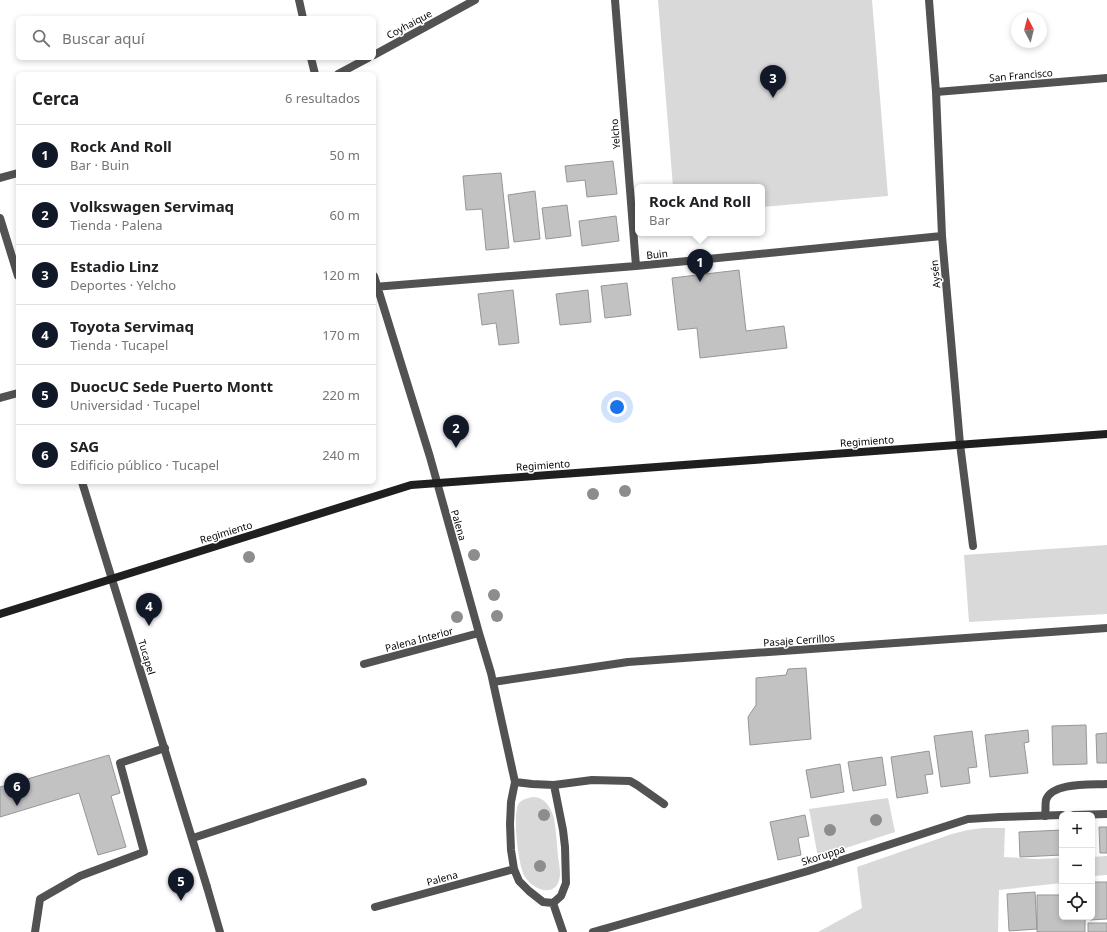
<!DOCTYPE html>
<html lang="es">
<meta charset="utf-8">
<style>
:root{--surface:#fff;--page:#f6f6f6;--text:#202124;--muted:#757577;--line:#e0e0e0;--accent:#111827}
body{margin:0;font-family:"Noto Sans",sans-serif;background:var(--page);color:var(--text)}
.controls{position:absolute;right:12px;bottom:12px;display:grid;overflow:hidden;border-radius:6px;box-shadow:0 2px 6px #0003}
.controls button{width:36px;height:36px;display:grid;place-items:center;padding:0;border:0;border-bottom:1px solid var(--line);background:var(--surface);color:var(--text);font:20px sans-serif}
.compass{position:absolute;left:1011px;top:12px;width:36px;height:36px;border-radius:50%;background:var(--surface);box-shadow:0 2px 6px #0003;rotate:353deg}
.you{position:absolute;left:617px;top:407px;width:14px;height:14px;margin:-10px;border:3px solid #fff;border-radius:50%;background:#1a73e8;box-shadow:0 0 0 6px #1a73e833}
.badge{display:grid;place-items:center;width:26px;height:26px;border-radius:50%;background:var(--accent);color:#fff;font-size:13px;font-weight:700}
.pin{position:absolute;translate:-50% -33px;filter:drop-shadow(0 1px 2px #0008)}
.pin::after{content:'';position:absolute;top:21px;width:14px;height:12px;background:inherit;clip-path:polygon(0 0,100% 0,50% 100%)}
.popup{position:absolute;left:635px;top:184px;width:130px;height:52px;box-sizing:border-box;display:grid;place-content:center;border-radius:6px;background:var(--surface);filter:drop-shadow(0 1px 3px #0005);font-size:13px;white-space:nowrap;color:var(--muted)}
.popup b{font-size:15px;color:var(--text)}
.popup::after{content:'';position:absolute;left:50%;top:100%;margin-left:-8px;border:8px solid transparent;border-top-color:var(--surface)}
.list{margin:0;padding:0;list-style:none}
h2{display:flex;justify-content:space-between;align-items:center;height:52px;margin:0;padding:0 16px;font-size:17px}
h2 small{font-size:13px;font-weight:400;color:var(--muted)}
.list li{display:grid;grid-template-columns:26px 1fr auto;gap:12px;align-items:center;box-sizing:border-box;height:60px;padding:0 16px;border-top:1px solid var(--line)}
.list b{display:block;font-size:15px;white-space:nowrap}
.list p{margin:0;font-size:13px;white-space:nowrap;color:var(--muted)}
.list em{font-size:13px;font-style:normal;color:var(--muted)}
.icon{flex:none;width:22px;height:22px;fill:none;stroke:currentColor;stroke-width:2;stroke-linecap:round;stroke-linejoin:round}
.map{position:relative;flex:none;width:1107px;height:932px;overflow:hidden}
.search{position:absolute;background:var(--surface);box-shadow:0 2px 6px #0003;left:16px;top:16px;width:360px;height:44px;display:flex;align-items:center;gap:10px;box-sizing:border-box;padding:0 14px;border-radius:6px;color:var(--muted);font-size:15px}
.panel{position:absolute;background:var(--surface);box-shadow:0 2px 6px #0003;left:16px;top:72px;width:360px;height:412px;border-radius:6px}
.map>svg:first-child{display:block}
</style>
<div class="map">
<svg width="1107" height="932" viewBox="0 0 1107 932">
<rect width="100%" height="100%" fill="#fff"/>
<path fill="#d9d9d9" d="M658,0H872L888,196L762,207V187H673Z
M1107,545V614L969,622L964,555Z
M533,797C545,797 551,808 554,818C556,831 557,844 558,857C559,863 560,869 560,875C558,898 535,892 525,877C518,867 512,812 519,803C523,799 528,798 533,797Z
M888,798L895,832L818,857L809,809Z
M983,828H1005L1004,857L1038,859L1062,858V883L999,890L998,932H818L862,908L857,867L952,834L968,830Z
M1107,856V875L1092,876V857Z"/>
<path fill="#c2c2c2" stroke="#969696" d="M613,161L617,194L587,197L585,180L567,182L565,166Z
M501,173L509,248L486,250L482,209L466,210L463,176Z
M535,191L540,239L514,242L508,195Z
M567,205L571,236L546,239L542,208Z
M616,216L619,241L582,246L579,221Z
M739,270L746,331L784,326L787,348L700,358L697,328L678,330L672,278Z
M627,283L631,315L605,318L601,286Z
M513,290L519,343L499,345L496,323L482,325L478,294Z
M588,290L591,322L560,325L556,294Z
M806,668L811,739L750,745L748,717L756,705V678L786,675L788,669Z
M1086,725L1087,764L1053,765L1052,726Z
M1028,730L1029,742L1024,743L1028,773L990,777L985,735Z
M972,731L977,767L968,768L970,783L941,787L934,736Z
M1107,733V763H1097L1096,734Z
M929,751L933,774L925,775L928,793L897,798L891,757Z
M109,755L120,793L111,796L126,847L98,855L79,793L0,817V787Z
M882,757L886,785L853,791L848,762Z
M840,764L844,792L811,798L806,770Z
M805,815L809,836L798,838L801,855L778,860L770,822Z
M1099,827H1107V853H1100Z
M1062,830V855L1020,857L1019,832Z
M1092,882H1107V919L1090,920V917H1092Z
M1035,892L1037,929L1009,931L1007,894Z
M1037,895H1062V917H1085V932H1037Z
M1088,923H1107V932H1088Z"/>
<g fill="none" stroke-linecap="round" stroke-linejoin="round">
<path stroke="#525252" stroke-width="8" d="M1045,816C1046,811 1045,805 1046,800C1052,782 1091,785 1107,784
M207,887L220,932
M35,932L40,899L80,876L144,852L120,763L165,748"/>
<path stroke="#525252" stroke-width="8" d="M299,0L303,18
M615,0L636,266
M929,0L936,92L942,236L960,444L973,546
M374,55L475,0
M311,58L315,74
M338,74L368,58
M936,92L1107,78
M0,178L18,173
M0,218L18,276
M374,276L430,457L479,633L491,673L515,782L511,802L510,824L511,850L514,869L519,881L529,891L543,902L553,903
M374,287L636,266L942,236
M0,398L18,393
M82,482L207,887
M364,664L479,633
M493,682L628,662L1107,628
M515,782L532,784L554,785L563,830L565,847L566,883L561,896L553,903
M554,785L592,780L630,781L637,785L664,804
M1074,815L1107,814
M193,838L363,782
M553,903L563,932
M375,907L514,869
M593,932L808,871L968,819L1000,817L1062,815"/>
<path stroke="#1f1f1f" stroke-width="8" d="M0,614L411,485L1107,434"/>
</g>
<g fill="#8d8d8d">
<circle cx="625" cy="491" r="6"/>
<circle cx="593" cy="494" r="6"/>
<circle cx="474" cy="555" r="6"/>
<circle cx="249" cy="557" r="6"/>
<circle cx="494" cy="595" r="6"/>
<circle cx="497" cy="616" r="6"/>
<circle cx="457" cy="617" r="6"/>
<circle cx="544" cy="815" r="6"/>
<circle cx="876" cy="820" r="6"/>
<circle cx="830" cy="830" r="6"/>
<circle cx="540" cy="866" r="6"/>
</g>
<g text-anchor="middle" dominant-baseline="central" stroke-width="3" stroke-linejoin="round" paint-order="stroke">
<g font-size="10" fill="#000" stroke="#fff">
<text transform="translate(409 24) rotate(-28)">Coyhaique</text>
<text transform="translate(1021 75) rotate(-5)">San Francisco</text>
<text transform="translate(615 134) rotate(-95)">Yelcho</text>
<text transform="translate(657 254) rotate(-6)">Buin</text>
<text transform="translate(935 274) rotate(-95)">Aysén</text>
<text transform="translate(867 441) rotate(-4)">Regimiento</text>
<text transform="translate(543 465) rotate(-4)">Regimiento</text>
<text transform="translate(459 525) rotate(74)">Palena</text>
<text transform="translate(226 532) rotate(-17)">Regimiento</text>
<text transform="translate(419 639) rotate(-15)">Palena Interior</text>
<text transform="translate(799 640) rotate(-4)">Pasaje Cerrillos</text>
<text transform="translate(147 657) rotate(73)">Tucapel</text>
<text transform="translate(823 855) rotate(-18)">Skoruppa</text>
<text transform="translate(442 878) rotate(-15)">Palena</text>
</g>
</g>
</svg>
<div class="controls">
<button>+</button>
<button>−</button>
<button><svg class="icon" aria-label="locate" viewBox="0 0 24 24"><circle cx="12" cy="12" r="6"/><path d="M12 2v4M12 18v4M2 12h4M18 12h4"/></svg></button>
</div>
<svg class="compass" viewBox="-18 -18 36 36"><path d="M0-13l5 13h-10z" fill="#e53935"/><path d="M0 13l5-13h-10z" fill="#757577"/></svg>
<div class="you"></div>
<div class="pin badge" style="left:700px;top:282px">1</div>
<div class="popup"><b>Rock And Roll</b>Bar</div>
<div class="pin badge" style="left:456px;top:448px">2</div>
<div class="pin badge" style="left:773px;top:98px">3</div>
<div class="pin badge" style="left:149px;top:626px">4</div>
<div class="pin badge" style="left:181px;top:901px">5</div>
<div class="pin badge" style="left:17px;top:806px">6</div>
<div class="search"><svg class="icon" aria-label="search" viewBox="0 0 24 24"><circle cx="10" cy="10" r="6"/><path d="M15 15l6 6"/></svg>Buscar aquí</div>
<section class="panel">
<h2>Cerca<small>6 resultados</small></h2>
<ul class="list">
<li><span class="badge">1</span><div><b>Rock And Roll</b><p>Bar · Buin</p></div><em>50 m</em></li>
<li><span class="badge">2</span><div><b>Volkswagen Servimaq</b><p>Tienda · Palena</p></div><em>60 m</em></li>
<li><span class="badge">3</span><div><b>Estadio Linz</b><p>Deportes · Yelcho</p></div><em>120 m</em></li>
<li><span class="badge">4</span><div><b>Toyota Servimaq</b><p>Tienda · Tucapel</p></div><em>170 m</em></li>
<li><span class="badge">5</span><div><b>DuocUC Sede Puerto Montt</b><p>Universidad · Tucapel</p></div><em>220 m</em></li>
<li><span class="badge">6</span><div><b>SAG</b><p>Edificio público · Tucapel</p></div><em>240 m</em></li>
</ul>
</section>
</div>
